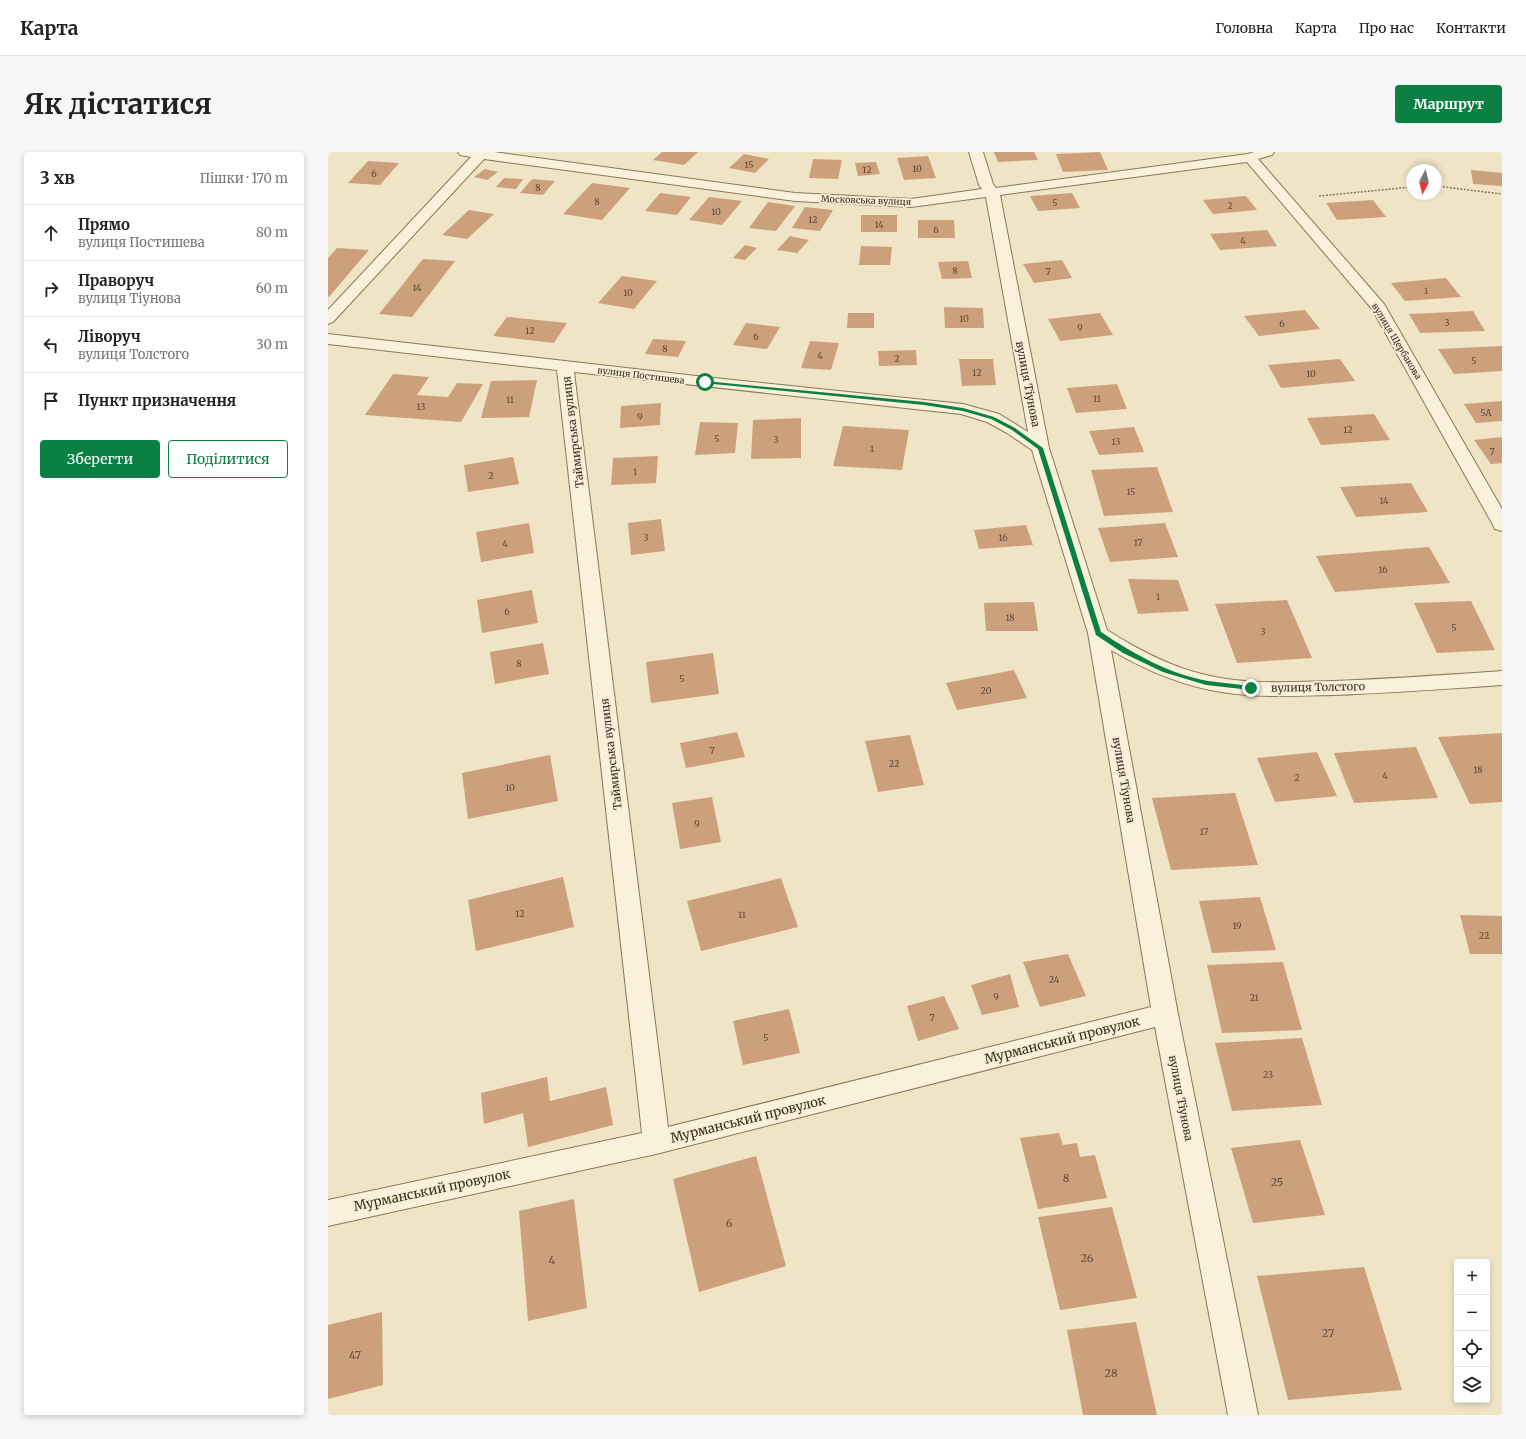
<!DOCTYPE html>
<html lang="uk">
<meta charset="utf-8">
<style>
:root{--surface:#fff;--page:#f6f6f6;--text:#222;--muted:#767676;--line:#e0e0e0;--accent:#0b8043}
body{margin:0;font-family:Merriweather,serif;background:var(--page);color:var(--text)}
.controls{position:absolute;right:12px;bottom:12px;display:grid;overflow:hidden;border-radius:4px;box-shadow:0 2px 6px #0003}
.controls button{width:36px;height:36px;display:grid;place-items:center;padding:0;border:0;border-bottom:1px solid var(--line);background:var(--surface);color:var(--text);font:20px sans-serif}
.compass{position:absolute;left:1078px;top:12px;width:36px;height:36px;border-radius:50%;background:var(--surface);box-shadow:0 2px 6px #0003;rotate:187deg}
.stop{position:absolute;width:12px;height:12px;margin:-9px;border:3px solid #0b8043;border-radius:50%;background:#fff}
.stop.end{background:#0b8043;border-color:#fff;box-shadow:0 1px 4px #0008}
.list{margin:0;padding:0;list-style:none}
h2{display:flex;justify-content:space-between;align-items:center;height:52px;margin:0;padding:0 16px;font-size:17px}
h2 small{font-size:13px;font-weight:400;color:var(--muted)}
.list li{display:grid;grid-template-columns:26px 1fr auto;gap:12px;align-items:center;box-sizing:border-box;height:56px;padding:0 16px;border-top:1px solid var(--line)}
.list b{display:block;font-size:15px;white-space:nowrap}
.list p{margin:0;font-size:13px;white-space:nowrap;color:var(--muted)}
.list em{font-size:13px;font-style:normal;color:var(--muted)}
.actions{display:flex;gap:8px;padding:12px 16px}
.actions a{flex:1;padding:9px 0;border:1px solid var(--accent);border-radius:4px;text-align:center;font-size:14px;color:var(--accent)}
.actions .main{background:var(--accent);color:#fff}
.icon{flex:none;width:22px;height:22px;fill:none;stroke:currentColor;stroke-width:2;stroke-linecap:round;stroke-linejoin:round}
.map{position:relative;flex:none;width:1174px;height:1263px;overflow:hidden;border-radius:4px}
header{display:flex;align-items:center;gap:24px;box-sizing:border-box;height:56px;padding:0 20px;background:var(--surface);border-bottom:1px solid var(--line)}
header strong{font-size:19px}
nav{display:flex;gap:22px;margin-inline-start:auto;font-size:14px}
.intro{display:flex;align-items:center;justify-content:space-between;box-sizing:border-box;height:96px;padding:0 24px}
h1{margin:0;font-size:28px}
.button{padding:10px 18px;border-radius:4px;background:var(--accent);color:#fff;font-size:14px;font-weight:700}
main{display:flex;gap:24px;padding:0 24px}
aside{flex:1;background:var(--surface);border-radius:4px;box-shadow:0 2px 6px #0003}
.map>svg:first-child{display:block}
</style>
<header>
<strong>Карта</strong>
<nav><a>Головна</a><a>Карта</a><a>Про нас</a><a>Контакти</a></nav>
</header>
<div class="intro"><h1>Як дістатися</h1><a class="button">Маршрут</a></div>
<main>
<aside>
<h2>3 хв<small>Пішки · 170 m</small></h2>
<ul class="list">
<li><svg class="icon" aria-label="ahead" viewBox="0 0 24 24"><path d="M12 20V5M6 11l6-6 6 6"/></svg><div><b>Прямо</b><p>вулиця Постишева</p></div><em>80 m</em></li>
<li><svg class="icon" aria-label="right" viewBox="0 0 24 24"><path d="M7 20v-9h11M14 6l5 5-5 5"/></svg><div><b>Праворуч</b><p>вулиця Тіунова</p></div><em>60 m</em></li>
<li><svg class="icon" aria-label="left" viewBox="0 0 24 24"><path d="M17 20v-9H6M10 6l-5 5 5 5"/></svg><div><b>Ліворуч</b><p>вулиця Толстого</p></div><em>30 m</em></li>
<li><svg class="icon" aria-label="arrive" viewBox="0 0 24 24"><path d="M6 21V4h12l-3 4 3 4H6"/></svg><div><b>Пункт призначення</b></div></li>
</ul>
<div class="actions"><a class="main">Зберегти</a><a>Поділитися</a></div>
</aside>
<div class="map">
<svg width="1174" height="1263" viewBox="0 0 1174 1263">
<rect width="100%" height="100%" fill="#efe4c6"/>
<path fill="#cda07c" d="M334,0H370L356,13L325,8Z
M666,0H706L710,8L670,10Z
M772,0L780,18L735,20L728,2Z
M416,2L441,7L427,21L401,16Z
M600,4L608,26L576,28L569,6Z
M485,7L514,8L510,27L481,26Z
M40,9L71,11L52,33L20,31Z
M548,10L552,22L530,24L527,11Z
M157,17L170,20L159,28L146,25Z
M1143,18L1174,21V34L1145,32Z
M176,26L195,27L188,37L168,35Z
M204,27L227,29L215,43L192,41Z
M264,31L302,36L274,68L235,62Z
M332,41L363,45L349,63L317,59Z
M744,41L752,56L710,59L702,44Z
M918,44L929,58L885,62L875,48Z
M381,45L414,49L394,73L361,68Z
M1045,48L1058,65L1009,68L998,51Z
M440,50L467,54L448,79L421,76Z
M477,55L505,58L492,79L464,76Z
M141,58L166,62L139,87L114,83Z
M533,63H569V80H533Z
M590,68H626L627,86H590Z
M939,78L949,94L892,98L882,82Z
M462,84L481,88L469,101L449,98Z
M417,93L429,96L417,108L405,106Z
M533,94L564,95L562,113H531Z
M9,96L41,98L0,146V106Z
M95,107L127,109L84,165L51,162Z
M734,108L744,126L706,131L695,112Z
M640,109L644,126L614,127L610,110Z
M294,124L329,129L306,157L270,151Z
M1118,126L1133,145L1077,149L1063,131Z
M616,155L655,156L656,176H617Z
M977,158L992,177L931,184L916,164Z
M1145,159L1157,179L1092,181L1081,162Z
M520,161H546V176H519Z
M772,161L785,183L732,189L720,167Z
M179,165L239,171L226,191L165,184Z
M418,171L452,175L439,197L405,193Z
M325,187L358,189L350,205L317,202Z
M482,189L511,191L503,218L473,216Z
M1174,194V219L1126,222L1110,197Z
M588,198L589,213L551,214L550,199Z
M631,207H665L668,233L634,234Z
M1012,207L1027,229L953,236L940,213Z
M65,222L101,225L89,243L120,245L129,231L155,232L133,270L37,263Z
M209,228L201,265L153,266L163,229Z
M789,232L799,257L748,261L739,236Z
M1174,249V269L1148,271L1136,252Z
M333,251L332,273L292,276L293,254Z
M1046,262L1062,288L993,293L979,266Z
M473,266V306L423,307L425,268Z
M372,270L410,271L407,301L367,303Z
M515,274L581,278L574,318L505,314Z
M806,275L816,300L771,303L761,279Z
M1174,285V311L1163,312L1146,288Z
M330,304L328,331L283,333L285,306Z
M185,305L191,332L140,340L136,313Z
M829,315L845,360L776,364L763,318Z
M1083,331L1100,360L1028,365L1012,335Z
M333,367L337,399L303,403L300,371Z
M201,371L206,401L153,410L148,380Z
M837,371L850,405L782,410L770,376Z
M698,373L705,393L651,397L646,378Z
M1101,395L1122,431L1007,440L988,404Z
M800,427L850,428L861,459L810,462Z
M204,438L210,471L154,481L149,448Z
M959,448L984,506L909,511L887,452Z
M1143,449L1167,498L1109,501L1086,451Z
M706,450L710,479H658L656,451Z
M215,491L221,522L167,532L162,500Z
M385,501L391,542L323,551L318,510Z
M686,518L699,546L629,558L618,531Z
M409,580L417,605L358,616L352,591Z
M1174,581V650L1142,652L1110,585Z
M582,583L596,633L550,640L537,589Z
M1088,595L1110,646L1026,651L1006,601Z
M989,600L1009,644L947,650L929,606Z
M222,603L230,649L140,667L134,621Z
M907,641L930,713L843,718L824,646Z
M384,645L393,690L352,697L344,651Z
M235,725L246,775L148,799L140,748Z
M453,726L470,775L373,799L359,749Z
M932,745L948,798L884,801L871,749Z
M1132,763L1174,764V802H1142Z
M740,802L758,844L712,855L695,810Z
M955,810L974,878L894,881L879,813Z
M682,822L691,855L654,863L643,833Z
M616,844L631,877L590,889L579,854Z
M461,857L472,901L415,913L405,869Z
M974,886L994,953L904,959L887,891Z
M219,925L222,949L278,935L285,973L200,995L195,961L156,972L153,941Z
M731,981L735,993L749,991L752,1005L767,1003L779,1046L710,1057L692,986Z
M972,988L997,1063L925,1071L903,996Z
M428,1004L458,1114L371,1140L345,1027Z
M246,1047L259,1156L200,1169L191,1059Z
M784,1055L809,1146L732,1158L710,1065Z
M1036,1115L1074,1238L960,1248L929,1124Z
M54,1160L55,1233L0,1247V1173Z
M808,1170L829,1263H755L739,1178Z"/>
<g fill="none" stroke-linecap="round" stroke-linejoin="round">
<defs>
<path id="minor" d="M130,0H166L467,41L583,47L654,37L651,33L641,0H655L665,32L668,36L920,2L926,0H946L944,3L930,7L1056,152L1174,357V379L1167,377L1165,373L1044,157L919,10L672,43L721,296L779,478C809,497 842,515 878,523C919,533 962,530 1004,529C1061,527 1118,523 1174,519V533C1118,537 1061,541 1005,543C967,544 930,546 893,540C854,534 817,518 783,498L850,862L930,1263H900L827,875L328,1002L0,1074V1048L314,981L229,218L0,192V182L377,225L635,252L671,262L700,280L658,45L583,55L467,49L156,7L5,170L0,172V158L143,5L132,3ZM246,220L633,262L659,270L679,281L704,298L760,481L823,855L340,975Z"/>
</defs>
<use href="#minor" stroke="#8a765b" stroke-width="2"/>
<path stroke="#8a765b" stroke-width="1.5" stroke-dasharray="2 1.5" stroke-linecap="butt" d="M1108,34L1174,42
M991,44L1084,35"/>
<use href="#minor" fill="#f9f1d9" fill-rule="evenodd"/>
</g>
<path fill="#0b8043" d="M377,229L596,250L635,256L666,265L687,276L715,296L773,480C806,502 841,522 880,529C894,531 908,532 923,534L926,536L923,538L878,533L835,520L795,501L768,483L710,297L684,278L663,267L635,259L596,253L375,231Z"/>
<g text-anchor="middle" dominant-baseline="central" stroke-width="3.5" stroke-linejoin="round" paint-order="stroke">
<g font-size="9" fill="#5f4a36">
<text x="421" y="12">15</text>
<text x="589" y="16">10</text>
<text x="539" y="17">12</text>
<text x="46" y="21">6</text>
<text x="210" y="35">8</text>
<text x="269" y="49">8</text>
<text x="727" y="50">5</text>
<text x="902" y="53">2</text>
<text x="388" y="59">10</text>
<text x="485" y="67">12</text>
<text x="551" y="72">14</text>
<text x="608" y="77">6</text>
<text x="915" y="88">4</text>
<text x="627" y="118">8</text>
<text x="720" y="119">7</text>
<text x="89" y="135">14</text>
<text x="1098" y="138">1</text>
<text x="300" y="140">10</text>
<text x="636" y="166">10</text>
<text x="1119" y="170">3</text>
<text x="954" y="171">6</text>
<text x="752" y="175">9</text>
<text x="202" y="178">12</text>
<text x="428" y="184">6</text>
<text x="337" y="196">8</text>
<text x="492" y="203">4</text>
<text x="569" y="206">2</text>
<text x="1146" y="208">5</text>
<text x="649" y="220">12</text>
<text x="983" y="221">10</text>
<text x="769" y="246">11</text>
<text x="182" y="247">11</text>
<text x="93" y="254">13</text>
<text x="1158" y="260">5А</text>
<text x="312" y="264">9</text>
<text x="1020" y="277">12</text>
<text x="389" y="286">5</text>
<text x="448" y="287">3</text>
<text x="788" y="289">13</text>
<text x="544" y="296">1</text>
<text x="1164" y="299">7</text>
<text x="307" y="319">1</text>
<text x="163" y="323">2</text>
<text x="803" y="339">15</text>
<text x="1056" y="348">14</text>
<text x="318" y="385">3</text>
<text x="675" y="385">16</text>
<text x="810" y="390">17</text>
<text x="177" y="391">4</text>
<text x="1055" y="417">16</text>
<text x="830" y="444">1</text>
<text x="179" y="459">6</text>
<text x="682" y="465">18</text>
<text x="1126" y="475">5</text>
<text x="935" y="479">3</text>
<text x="191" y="511">8</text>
<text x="354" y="526">5</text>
<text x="658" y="538">20</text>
<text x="384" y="598">7</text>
<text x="566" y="611">22</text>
<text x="1150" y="617">18</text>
<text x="1057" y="623">4</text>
<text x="969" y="625">2</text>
<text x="182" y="635">10</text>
<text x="369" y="671">9</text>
<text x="876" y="679">17</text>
<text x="192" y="761">12</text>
<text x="414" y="762">11</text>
<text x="909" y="773">19</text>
<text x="1156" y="783">22</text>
<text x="726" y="827">24</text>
<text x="668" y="844">9</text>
<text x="926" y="845">21</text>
<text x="604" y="865">7</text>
<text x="438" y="885">5</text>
<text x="940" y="922">23</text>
</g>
<g font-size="9" fill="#3a2d1f" stroke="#f6eed6">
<text transform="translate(538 48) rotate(2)">Московська вулиця</text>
<text transform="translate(1069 189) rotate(59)">вулиця Щербакова</text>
<text transform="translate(313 223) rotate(7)">вулиця Постишева</text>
</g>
<g font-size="11" fill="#3a2d1f" stroke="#f6eed6">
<text transform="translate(700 232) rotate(79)">вулиця Тіунова</text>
<text transform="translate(245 280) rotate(-97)">Таймирська вулиця</text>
<text transform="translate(990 535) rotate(-1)">вулиця Толстого</text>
<text transform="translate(283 602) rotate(-97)">Таймирська вулиця</text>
<text transform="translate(796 628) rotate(80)">вулиця Тіунова</text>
<text transform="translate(853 946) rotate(79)">вулиця Тіунова</text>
</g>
<g font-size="11" fill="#5f4a36">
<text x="738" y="1026">8</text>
<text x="949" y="1030">25</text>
<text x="401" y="1071">6</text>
<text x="759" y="1106">26</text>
<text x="224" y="1108">4</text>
<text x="1000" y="1181">27</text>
<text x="27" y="1203">47</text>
<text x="783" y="1221">28</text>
</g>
<g font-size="13" fill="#3a2d1f" stroke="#f6eed6">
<text transform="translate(734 888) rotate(-14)">Мурманський провулок</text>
<text transform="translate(420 967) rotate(-14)">Мурманський провулок</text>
<text transform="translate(104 1038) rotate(-12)">Мурманський провулок</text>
</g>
</g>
</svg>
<div class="controls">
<button>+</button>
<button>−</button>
<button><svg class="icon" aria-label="locate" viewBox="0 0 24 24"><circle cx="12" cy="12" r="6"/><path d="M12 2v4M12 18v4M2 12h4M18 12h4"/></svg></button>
<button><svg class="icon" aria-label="layers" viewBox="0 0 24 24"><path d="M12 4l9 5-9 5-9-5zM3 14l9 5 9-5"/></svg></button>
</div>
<svg class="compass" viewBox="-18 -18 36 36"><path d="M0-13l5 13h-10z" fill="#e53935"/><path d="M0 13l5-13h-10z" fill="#767676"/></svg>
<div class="stop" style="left:377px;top:230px"></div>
<div class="stop end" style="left:923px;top:536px"></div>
</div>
</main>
